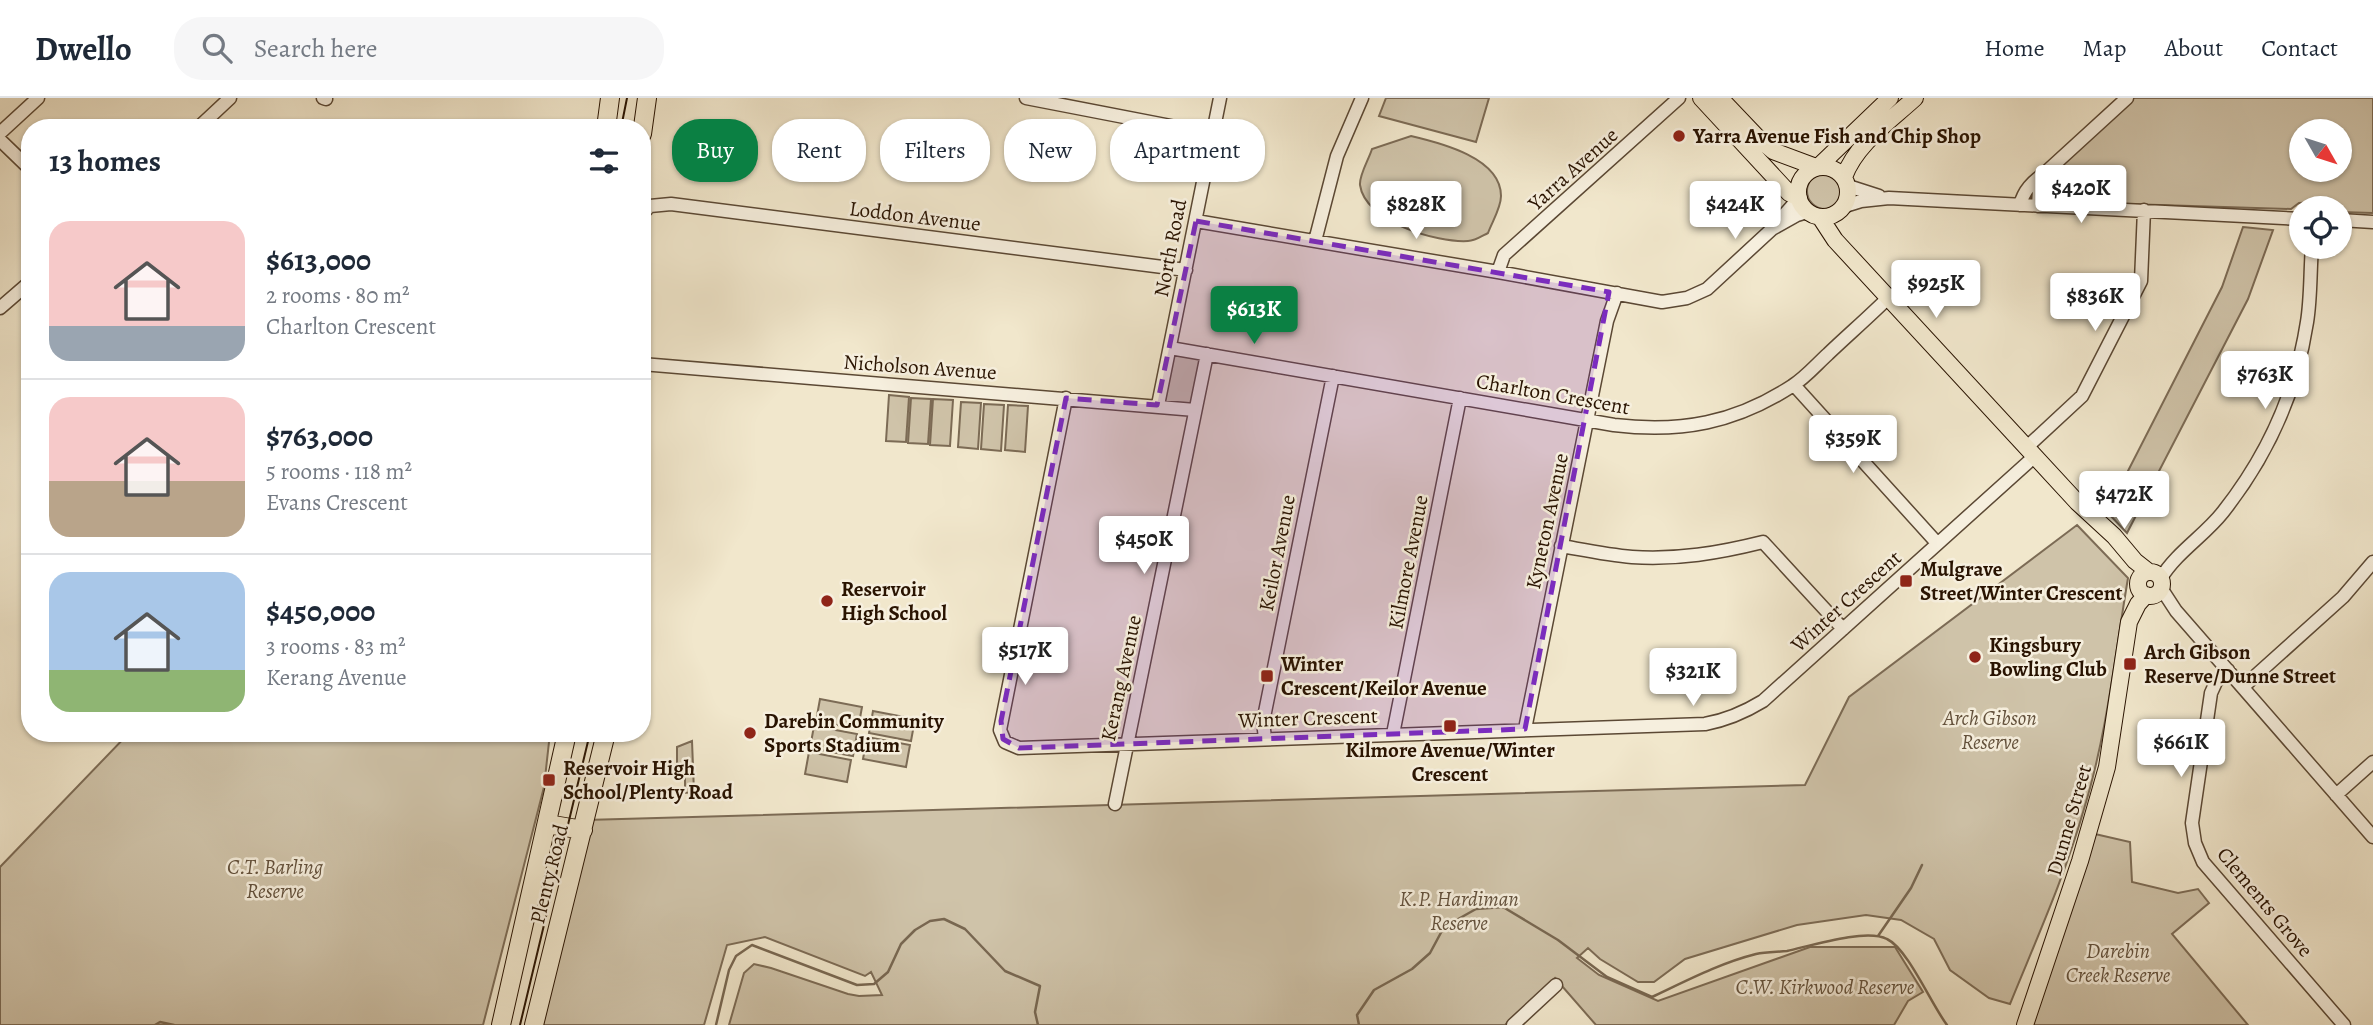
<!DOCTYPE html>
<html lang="en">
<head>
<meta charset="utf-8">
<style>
	body { margin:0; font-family:Alegreya,serif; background:#f6f6f7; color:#1f2937; height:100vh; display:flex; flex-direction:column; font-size:26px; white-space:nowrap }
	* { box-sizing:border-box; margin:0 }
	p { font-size:23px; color:#747a83 }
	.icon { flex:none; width:38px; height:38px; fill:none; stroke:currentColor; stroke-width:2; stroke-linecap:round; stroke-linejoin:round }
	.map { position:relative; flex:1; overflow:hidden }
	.sheet { position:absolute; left:21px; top:21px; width:630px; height:623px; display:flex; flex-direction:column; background:#fff; border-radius:28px; box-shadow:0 2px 5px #0004 }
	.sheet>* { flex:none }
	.guide { position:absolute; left:672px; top:21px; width:665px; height:63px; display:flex; gap:14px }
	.needle { width:46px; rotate:129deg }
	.tools { position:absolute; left:2289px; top:21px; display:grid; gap:14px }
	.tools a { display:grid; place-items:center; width:63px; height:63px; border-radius:50%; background:#fff; box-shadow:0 2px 5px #0004; font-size:35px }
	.price { position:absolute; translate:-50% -60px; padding:0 16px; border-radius:7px; background:#fff; color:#222; font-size:23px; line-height:46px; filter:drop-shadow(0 2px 4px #0008) }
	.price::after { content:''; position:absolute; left:50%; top:42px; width:21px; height:16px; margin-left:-10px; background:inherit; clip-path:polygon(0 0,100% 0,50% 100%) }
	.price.on { background:#0b8043; color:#fff }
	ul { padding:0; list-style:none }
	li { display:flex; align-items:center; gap:21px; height:175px; padding:0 28px }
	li+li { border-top:2px solid #e0e1e3 }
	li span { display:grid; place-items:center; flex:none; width:196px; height:140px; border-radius:21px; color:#555 }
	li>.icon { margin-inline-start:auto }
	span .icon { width:84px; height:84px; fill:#fffc; stroke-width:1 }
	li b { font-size:30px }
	h2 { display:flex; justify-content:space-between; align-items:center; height:84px; padding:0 28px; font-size:30px }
	.tag { padding:0 24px; border-radius:28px; background:#fff; box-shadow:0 2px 5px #0004; font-size:24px; line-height:63px }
	.tag.on { background:#0b8043; color:#fff }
	header { display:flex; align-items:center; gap:42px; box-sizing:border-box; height:98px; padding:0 35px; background:#fff; border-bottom:2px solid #e0e1e3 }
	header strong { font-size:33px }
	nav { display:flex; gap:38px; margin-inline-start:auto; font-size:24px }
	.search { width:490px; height:63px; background:#f6f6f7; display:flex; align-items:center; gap:18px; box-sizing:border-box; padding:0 24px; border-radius:28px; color:#747a83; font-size:26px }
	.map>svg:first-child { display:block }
</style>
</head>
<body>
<header>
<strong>Dwello</strong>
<div class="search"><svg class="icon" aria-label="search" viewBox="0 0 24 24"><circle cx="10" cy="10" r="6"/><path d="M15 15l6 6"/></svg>Search here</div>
<nav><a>Home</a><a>Map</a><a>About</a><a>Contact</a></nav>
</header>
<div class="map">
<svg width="2373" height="927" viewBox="0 0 2373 927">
	<rect width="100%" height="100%" fill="#f1e7cc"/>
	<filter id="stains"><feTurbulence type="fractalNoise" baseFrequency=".00286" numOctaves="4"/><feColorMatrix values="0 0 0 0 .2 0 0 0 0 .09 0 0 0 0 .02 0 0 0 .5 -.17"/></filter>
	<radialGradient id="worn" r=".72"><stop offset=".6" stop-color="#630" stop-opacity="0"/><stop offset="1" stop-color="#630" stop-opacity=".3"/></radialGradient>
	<path fill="#cfc3a9" stroke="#7c6b55" stroke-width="2" fill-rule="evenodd" d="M1386,0h103l-13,44 -97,-26z
		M2132,0h241v115l-33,-1v-4h-19l-7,-6 -15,1 -8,6 -261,-8v-6zM2301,33h39v39h-39z
		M1411,38c30,7 90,22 90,60 0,12 -9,26 -13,37 -6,3 -13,8 -20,8 -31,2 -103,-19 -108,-56 -1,-10 9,-26 12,-36z
		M1807 93a18 18 0 1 1 36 0a18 18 0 1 1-36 0Z
		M2243,129l30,3 -25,69 -121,234 -20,-21 115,-225z
		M1170,250l37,6 -12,56 -37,-5z
		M889,297l20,2 -3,45 -20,-1z
		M911,300l20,1 -3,45 -20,-1z
		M933,301l20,1 -3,46 -20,-1z
		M961,304l20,1 -3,46 -20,-2z
		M984,306l20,1 -3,46 -20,-2z
		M1008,307l20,1 -3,46 -20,-2z
		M2077,427l51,53c-13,77 -21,156 -44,231 -19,67 -48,131 -74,195l-21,-6 -39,-28 -16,-31 -33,-19 -35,-5 -69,10 -112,34 -31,23h-16l-38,-23 -12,-11 -11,10 22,17 59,26 152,-54h85l28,45 -15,9 -14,24h-298l-41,-47 -50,47h-776l15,-52 10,-9 17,4 77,26 11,2 23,-1 -11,-23 -6,4 -100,-39 -38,8 -23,80h-169l51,-205 1219,-35 44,-88z
		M820,601l42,8 -4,22 -42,-8z
		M873,613l42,8 -4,22 -42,-8z
		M814,628l43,8 -4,22 -43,-8z
		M129,635h421l-6,54 -61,238h-483v-158z
		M867,639l43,8 -4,22 -43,-8z
		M692,643l2,51 -9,1v-26l-8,-4v-16z
		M809,654l42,8 -4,22 -42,-8z
		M2095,736l35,8 2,40 46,11 20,-4 11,14 -37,31 76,91h-216z"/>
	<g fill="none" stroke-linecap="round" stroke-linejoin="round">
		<path stroke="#786751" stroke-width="2.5" d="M1878,838l33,-48 11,-23
			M155,927l5,-3 14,3
			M716,927l13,-55 7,-14 16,-11 105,40 17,-1 14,-12 13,-28 14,-14 15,-9 14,-2 21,10 40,42 35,15 -5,26 3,13
			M1359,927l-2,-10 17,-25 38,-21 18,-16 14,-26 32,-18 27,-2 55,33 49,37 45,20c34,-16 68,-34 104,-43 10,-2 21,-2 31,-3 23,-5 79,-23 100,-12 21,10 44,65 60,86"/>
		<defs>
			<path id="minor" d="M323,0l3,1
				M1026,0l186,36
				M198,30l32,-30
				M0,35l38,-35
				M0,42l30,29
				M1848,88l31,10
				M2020,107c4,-15 12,-23 25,-32l82,-75
				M1845,108l16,-5 28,-3 412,21
				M2038,108l1,-16 6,-16
				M642,116l8,-8 21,-2 515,66
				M2340,122l33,2
				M1196,123l302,51 164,30 25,-4 20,-9 65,-60 25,-14 10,-3
				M1777,125l22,-25
				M1315,143l22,-85 25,-58
				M1498,174l6,-17 175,-157
				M0,210l30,-26
				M1170,250l444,77c67,8 121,-2 178,-39 13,-8 25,-22 36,-32 21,-20 42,-38 63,-59
				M642,266l553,46
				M1794,287l143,158
				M1066,300l-66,332 5,12 14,6 686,-24c22,-4 40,-12 58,-23l272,-245
				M1158,307l62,-307
				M2027,349l55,-51 59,-115 3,-71
				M1561,448c23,4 47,9 71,11 45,3 87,-4 131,-15l80,87
				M2161,480c16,-26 43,-42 62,-66 45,-57 73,-118 84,-190 4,-24 3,-50 5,-75
				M2161,490l15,23 197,226
				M2228,572l-12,12 -5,11 -19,130 3,20 8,19 141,163
				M2243,589l100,-90 30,-35
				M1525,631l82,-408 10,-28
				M1393,636l67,-336
				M1265,640l-2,-16 70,-346
				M2336,697l37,-33
				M1115,706l92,-450
				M1513,927l43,-40"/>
			<path id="major" d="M1701,0l88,95 10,5
				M1720,0l39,41 14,12 43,16
				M1798 94a25 25 0 1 1 50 0a25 25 0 1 1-50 0Z
				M1818,69l72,-69
				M1844,79c12,-33 46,-56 71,-79
				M1820,119l15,23 242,262 37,34 21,25 14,11
				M2138 486a12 12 0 1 1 24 0a12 12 0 1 1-24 0Z
				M2025,927l55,-164 27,-94 22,-145 9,-18 8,-9"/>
			<path id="highway" d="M606,30l4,-30
				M642,36l5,-36
				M547,726l36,6
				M501,927l66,-292
				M534,927l72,-292"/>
		</defs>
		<use href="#minor" stroke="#5b4834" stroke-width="15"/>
		<use href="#major" stroke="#291301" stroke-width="18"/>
		<use href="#highway" stroke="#291301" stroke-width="20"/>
		<use href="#minor" stroke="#f6efde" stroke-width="12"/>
		<use href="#major" stroke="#f1e7cc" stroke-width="16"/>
		<use href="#highway" stroke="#f1e7cc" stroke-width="18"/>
		<path stroke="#291301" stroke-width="2" d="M621,30l6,-30
			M520,927l70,-292"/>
	</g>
	<path fill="#7b2cbf" fill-opacity="0.2" stroke="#7b2cbf" stroke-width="5" stroke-dasharray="14 9" stroke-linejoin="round" d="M1196,123l413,71 -84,437 -506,19 -16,-9 -2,-18 65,-323 91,7z"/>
	<g fill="#8f2418" stroke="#f6efde" stroke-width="2.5">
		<circle cx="1679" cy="38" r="7"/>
		<rect x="1899" y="476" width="14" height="14" rx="3.5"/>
		<circle cx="827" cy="503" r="7"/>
		<circle cx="1975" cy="559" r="7"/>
		<rect x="2123" y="559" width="14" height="14" rx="3.5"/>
		<rect x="1260" y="571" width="14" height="14" rx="3.5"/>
		<rect x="1443" y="621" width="14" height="14" rx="3.5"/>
		<circle cx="750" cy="635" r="7"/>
		<rect x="542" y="675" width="14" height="14" rx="3.5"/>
	</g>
	<g text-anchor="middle" stroke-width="5" stroke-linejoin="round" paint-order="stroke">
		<g font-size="21" font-weight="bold" fill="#291301" stroke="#f6efde" text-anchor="start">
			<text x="1693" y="45">Yarra Avenue Fish and Chip Shop</text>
			<text x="1920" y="478">Mulgrave<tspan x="1920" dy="24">Street/Winter Crescent</tspan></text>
			<text x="841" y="498">Reservoir<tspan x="841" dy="24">High School</tspan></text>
			<text x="1989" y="554">Kingsbury<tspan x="1989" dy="24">Bowling Club</tspan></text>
			<text x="2144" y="561">Arch Gibson<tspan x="2144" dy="24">Reserve/Dunne Street</tspan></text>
			<text x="1281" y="573">Winter<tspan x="1281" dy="24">Crescent/Keilor Avenue</tspan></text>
			<text x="764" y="630">Darebin Community<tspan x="764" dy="24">Sports Stadium</tspan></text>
			<text x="1450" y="659" text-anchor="middle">Kilmore Avenue/Winter<tspan x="1450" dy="24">Crescent</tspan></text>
			<text x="563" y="677">Reservoir High<tspan x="563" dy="24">School/Plenty Road</tspan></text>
		</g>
		<g font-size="21" fill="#291301" stroke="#f6efde">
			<text transform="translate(1573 71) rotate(-42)" y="7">Yarra Avenue</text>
			<text transform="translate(915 118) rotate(7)" y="7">Loddon Avenue</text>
			<text transform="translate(1170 150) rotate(-79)" y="7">North Road</text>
			<text transform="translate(920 269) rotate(4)" y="7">Nicholson Avenue</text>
			<text transform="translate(1553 296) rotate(10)" y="7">Charlton Crescent</text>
			<text transform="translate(1547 423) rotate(-78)" y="7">Kyneton Avenue</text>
			<text transform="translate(1277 455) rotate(-79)" y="7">Keilor Avenue</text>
			<text transform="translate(1408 464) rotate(-79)" y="7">Kilmore Avenue</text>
			<text transform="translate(1846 503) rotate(-42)" y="7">Winter Crescent</text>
			<text transform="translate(1121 580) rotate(-78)" y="7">Kerang Avenue</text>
			<text transform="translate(1308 620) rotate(-2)" y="7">Winter Crescent</text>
			<text transform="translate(2069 722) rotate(-74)" y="7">Dunne Street</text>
			<text transform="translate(549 776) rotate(-76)" y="7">Plenty Road</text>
			<text transform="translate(2265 804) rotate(50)" y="7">Clements Grove</text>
		</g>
		<g font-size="21" font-style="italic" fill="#63513c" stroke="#f6efde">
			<text x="1990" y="627">Arch Gibson<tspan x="1990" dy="24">Reserve</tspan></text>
			<text x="275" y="776">C.T. Barling<tspan x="275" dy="24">Reserve</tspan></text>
			<text x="1459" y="808">K.P. Hardiman<tspan x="1459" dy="24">Reserve</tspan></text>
			<text x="2118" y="860">Darebin<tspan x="2118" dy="24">Creek Reserve</tspan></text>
			<text x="1825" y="896">C.W. Kirkwood Reserve</text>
		</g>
	</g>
	<rect width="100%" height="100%" filter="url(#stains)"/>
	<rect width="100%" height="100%" fill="url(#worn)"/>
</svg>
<div class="tools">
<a><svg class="needle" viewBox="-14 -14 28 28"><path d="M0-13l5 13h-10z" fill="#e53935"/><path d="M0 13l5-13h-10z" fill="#747a83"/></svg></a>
<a><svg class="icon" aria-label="locate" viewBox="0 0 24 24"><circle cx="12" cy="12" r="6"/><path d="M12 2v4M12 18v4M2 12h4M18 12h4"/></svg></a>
</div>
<b class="price" style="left:2081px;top:127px">$420K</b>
<b class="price" style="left:1416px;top:143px">$828K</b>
<b class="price" style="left:1735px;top:143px">$424K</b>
<b class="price" style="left:1936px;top:222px">$925K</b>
<b class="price" style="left:2095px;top:235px">$836K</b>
<b class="price on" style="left:1254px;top:248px">$613K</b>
<b class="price" style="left:2265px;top:313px">$763K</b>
<b class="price" style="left:1853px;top:377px">$359K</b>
<b class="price" style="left:2124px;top:433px">$472K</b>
<b class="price" style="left:1144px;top:478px">$450K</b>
<b class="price" style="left:1025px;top:589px">$517K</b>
<b class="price" style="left:1693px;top:610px">$321K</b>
<b class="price" style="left:2181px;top:681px">$661K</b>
<div class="guide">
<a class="tag on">Buy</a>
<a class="tag">Rent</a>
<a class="tag">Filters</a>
<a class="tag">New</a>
<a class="tag">Apartment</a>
</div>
<section class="sheet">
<h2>13 homes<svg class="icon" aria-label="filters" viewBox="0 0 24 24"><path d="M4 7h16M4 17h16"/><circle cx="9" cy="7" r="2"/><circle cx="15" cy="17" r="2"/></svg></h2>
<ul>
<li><span style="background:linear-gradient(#f6c9c9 75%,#9aa5b1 0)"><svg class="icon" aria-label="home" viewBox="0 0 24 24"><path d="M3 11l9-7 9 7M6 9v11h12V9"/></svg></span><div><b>$613,000</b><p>2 rooms · 80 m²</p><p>Charlton Crescent</p></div></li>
<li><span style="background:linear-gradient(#f6c9c9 60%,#b9a48a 0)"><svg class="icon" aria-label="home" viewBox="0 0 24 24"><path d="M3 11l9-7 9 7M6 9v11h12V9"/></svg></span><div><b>$763,000</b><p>5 rooms · 118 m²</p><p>Evans Crescent</p></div></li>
<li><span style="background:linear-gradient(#a9c7e8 70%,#8fb573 0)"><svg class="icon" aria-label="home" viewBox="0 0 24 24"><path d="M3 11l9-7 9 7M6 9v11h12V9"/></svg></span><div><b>$450,000</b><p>3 rooms · 83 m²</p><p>Kerang Avenue</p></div></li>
</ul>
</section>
</div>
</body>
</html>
